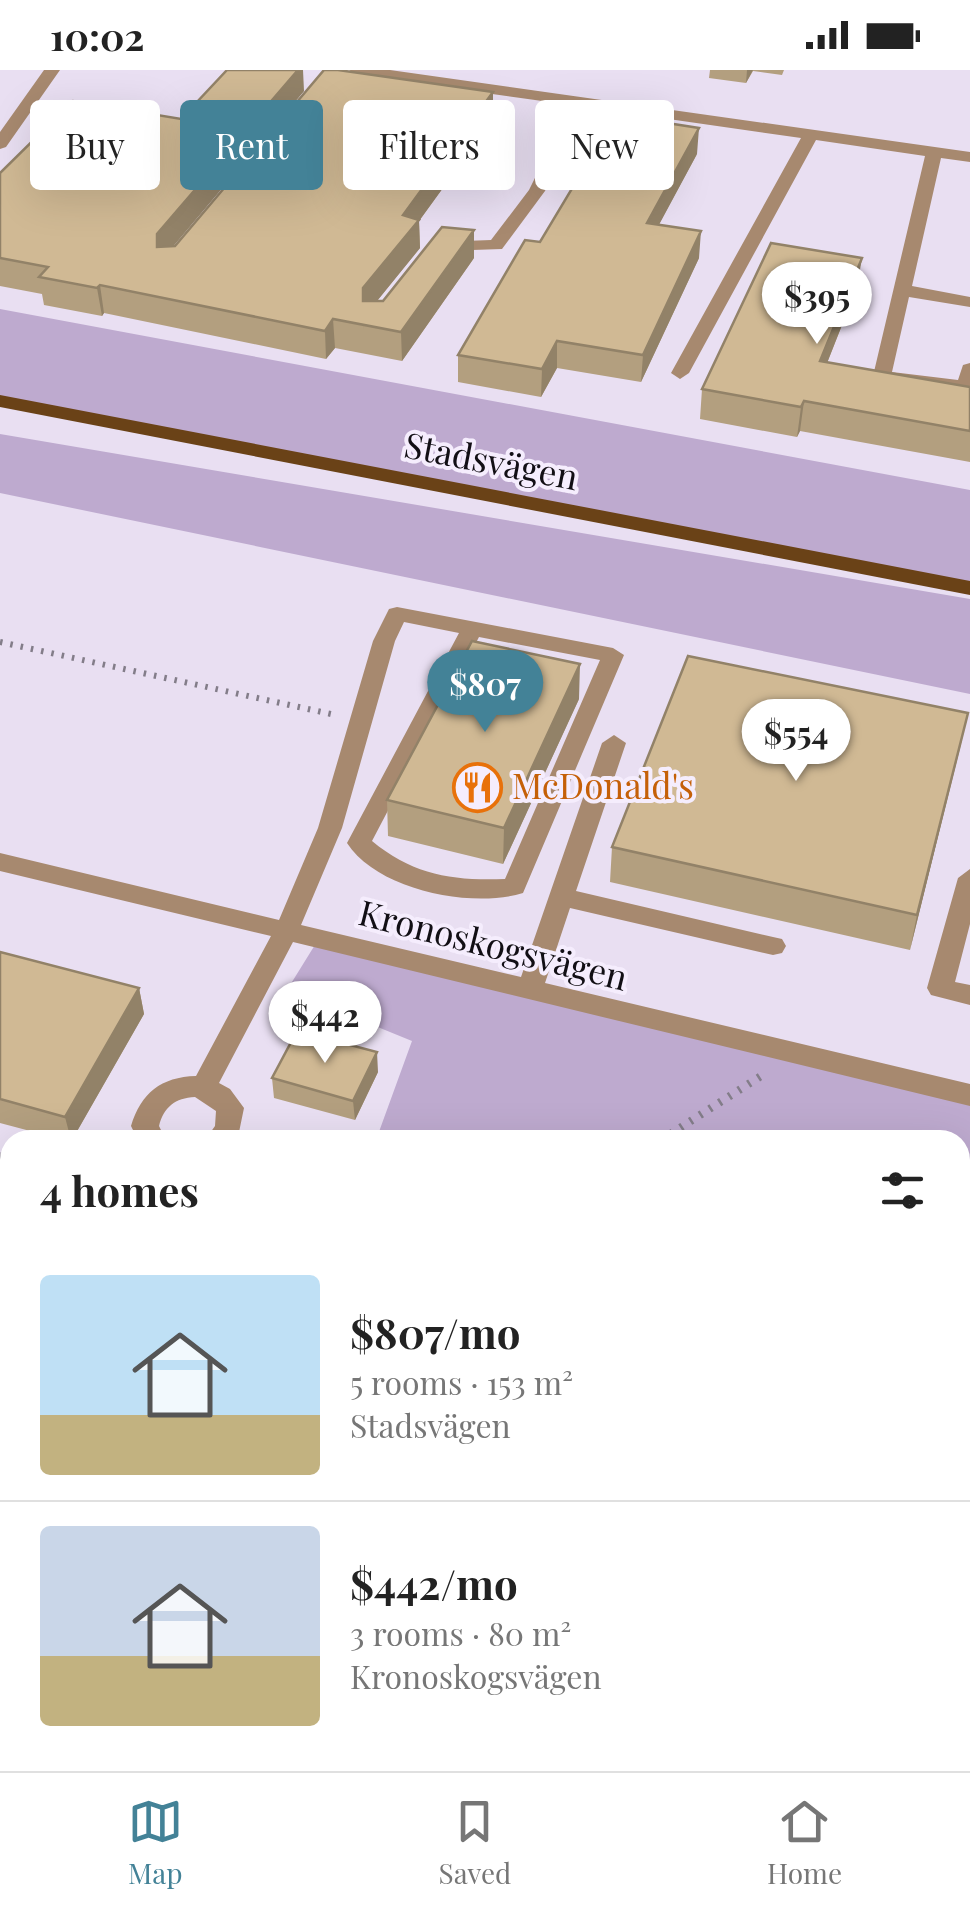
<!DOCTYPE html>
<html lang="en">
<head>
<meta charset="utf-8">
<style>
	body { margin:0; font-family:"Playfair Display",serif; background:#f2f2f2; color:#222; height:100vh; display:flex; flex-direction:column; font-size:38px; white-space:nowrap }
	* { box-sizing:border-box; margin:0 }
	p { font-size:32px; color:#767676 }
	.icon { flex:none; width:55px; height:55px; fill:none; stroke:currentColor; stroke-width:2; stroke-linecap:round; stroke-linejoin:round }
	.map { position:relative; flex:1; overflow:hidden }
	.side { position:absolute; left:0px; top:1060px; width:970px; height:642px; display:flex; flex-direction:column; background:#fff; border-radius:30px 30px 0 0; box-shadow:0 10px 40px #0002 }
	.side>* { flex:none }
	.guide { position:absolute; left:30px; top:30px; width:910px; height:90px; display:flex; gap:20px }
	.price { position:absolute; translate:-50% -85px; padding:0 22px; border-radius:35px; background:#fff; color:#222; font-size:32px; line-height:65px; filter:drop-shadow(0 2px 5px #0008) }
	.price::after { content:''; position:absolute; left:50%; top:60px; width:30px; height:22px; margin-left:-15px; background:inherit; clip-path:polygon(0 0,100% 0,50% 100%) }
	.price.selected { background:#438297; color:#fff }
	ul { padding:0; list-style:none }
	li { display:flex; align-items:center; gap:30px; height:250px; padding:0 40px }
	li+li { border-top:2px solid #e0e0e0 }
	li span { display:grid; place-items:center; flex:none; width:280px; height:200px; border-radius:10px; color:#555 }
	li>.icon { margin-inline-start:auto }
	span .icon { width:120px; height:120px; fill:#fffc; stroke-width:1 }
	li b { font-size:42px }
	h2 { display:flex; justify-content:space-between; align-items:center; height:120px; padding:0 40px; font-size:42px }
	.pill { padding:0 35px; border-radius:10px; background:#fff; box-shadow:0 10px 40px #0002; font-size:35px; line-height:90px }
	.pill.selected { background:#438297; color:#fff }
	.status { display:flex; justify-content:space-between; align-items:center; height:70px; padding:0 50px; background:#fff; direction:ltr }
	.status svg { height:28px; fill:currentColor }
	.tab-bar { display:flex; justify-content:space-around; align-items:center; height:140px; border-top:2px solid #e0e0e0; background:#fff; font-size:28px; color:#767676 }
	.tab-bar a { display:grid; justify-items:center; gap:5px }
	.tab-bar .selected { color:#438297 }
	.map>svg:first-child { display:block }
</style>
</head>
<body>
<div class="status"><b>10:02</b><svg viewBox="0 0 49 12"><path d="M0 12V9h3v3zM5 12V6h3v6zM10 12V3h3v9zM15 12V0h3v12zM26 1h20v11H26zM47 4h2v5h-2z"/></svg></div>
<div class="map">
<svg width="970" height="1701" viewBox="0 0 970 1701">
	<rect width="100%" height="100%" fill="#e9dff2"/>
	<path fill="#beaacf" d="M0,239l970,181v98l-970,-187z
		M0,364l970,165v95l-970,-201z
		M318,870l652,155v499l-10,2v-456h-584l36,-99 -125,-51z
		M10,1322v370l217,1 -37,8h-190v-361z"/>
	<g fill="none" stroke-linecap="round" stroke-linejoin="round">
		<path stroke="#837d89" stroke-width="6" stroke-dasharray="2.5 8" stroke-linecap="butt" d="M0,572l331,72"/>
		<path stroke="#837d89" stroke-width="8" stroke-dasharray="2.5 9" stroke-linecap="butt" d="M661,1070l100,-64
			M0,1086l10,2
			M0,1114l10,-18
			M960,1393l10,6
			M0,1491l10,-7"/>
		<path fill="#a7896f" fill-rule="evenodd" d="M44,0h16l-54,77 -6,2v-17z
			M349,0h41l580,82v10l-29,-4 -29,128 58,11v10l-61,-10 -17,75 66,8 5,-15 7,-2v29l-88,-10 -9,-6 52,-220 -109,-16 -127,233 -9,6 -9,-6 130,-235 -216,-31 -40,84 -43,58 -59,2 -9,-5 3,-4 54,-2 38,-50 42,-85 -214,-30z
			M397,537l216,41 11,7 -101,238c-51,16 -146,-3 -176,-50l112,-210 -55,-11 -9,19 -53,187 -41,97 220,52 81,-234 12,-8 12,8 -50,148 197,46 9,2 4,7 -4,7 -9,2 -203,-47 -25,75 425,101v22l-677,-164 -74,141 11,6 14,19 -6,29 -3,3h-30l10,-14 1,-15 -21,-14c-20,1 -31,10 -36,29l7,14h-28l-7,-14c10,-33 30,-49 65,-50l75,-140 -271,-65v-18l279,67 39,-92 55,-187 16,-32zM479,567l121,23 -95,219c-52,2 -92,-4 -133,-38z
			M970,799v55l-15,58 15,3v20l-39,-10 -4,-7 31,-110z
			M970,1518v30l-10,4v-32z
			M214,1692h69l-4,9h-68z"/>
		<path fill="#6a4217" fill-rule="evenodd" d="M0,325l970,186v14l-970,-188z"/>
	</g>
	<path fill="#b39f7f" d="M710,0h74l-2,5 -29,-4 -7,12 -37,-5z
		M304,21l-131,155 320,-127 -74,102 1,27 -43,53h6l91,-43 -72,103 -67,-13 -9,11 -222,-46 -2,3 -58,-11 -2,-11 -42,-8v-113l181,-54z
		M697,84l-38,70 40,34 -58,124 -84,-14 -16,29 -83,-15v-27z
		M857,217l-30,76 143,24v75l-170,-31 -3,6 -97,-18 2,-30z
		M579,629l-76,165 -115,-28 -1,-36z
		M968,643l-58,237 -300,-68 2,-35z
		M0,882l139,36 5,26 -72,126h-8l-64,-17z
		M378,1002l-23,48 -81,-22 -2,-20z
		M548,1692h66l3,9h-67z
		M806,1692h106l3,9h-106z"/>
	<path fill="#928268" d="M298,0h5l1,21 -144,171 -3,-15v-13z
		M747,0h6l-7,13z
		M493,22v27l-74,102 1,27 -56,69v13l-1,-42 40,-73z
		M699,58l-2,26 -51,95 1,-26z
		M474,160v28l-72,103 -1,-29z
		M701,161l-2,27 -58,124 2,-27z
		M862,188l-5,29 -41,104 4,-30z
		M100,215l4,28 -2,3 -5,-28z
		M333,249l2,29 -9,11 -1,-28z
		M557,271v27l-16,29 1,-28z
		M804,331l-4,30 -3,6 4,-30z
		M580,594l-1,35 -76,165 1,-36z
		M968,643l-8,35 -50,202 7,-35z
		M139,918l5,26 -72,126h-1l-6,-23z
		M377,982l1,20 -23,48 -2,-19z
		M10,1265v42l-10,18v-42z"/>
	<path fill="#d0b994" stroke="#928268" stroke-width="2.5" d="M227,0h71l-141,164v13l18,-1 149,-176h14l155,22 -90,123 16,5 -56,68v13h20l59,-74 32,3 -73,102 -68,-13 -8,12 -225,-46 -3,3 -58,-11 9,-10 -48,-9v-85l73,-72 108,18z
		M616,45l83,13 -52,95 54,8 -58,124 -86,-14 -15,28 -84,-14 67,-115 15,2z
		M771,173l91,15 -42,103 150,26v44l-166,-30 -3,6 -99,-18z
		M472,571l108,23 -76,164 -117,-28z
		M688,586l280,57 -51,202 -305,-68z
		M0,882l139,36 -74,129 -65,-18z
		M297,961l80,21 -24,49 -81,-23z
		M10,1108v157l-10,18v-158z
		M555,1692h59l3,9h-60z
		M663,1692h24l3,9h-63z
		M740,1692h3l3,9h-41z
		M816,1692h96l3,9h-96z"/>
	<defs>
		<symbol id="restaurant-ring" viewBox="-11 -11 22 22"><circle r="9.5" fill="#f5edfd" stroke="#e8710a" stroke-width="1.5"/><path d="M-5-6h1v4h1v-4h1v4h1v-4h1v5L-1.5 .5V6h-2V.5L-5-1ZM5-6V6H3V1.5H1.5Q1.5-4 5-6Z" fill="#e8710a"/></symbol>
	</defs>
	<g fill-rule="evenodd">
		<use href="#restaurant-ring" x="450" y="690" width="55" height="55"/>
	</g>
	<g text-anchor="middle" stroke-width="8" stroke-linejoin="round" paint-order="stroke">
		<g font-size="35" fill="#120f15" stroke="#f5edfd">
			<text transform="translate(491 392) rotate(11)" y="12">Stadsvägen</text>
			<text transform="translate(493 876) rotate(14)" y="12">Kronoskogsvägen</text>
		</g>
		<g font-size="35" fill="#c56008" stroke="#f5edfd" text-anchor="start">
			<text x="512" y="729">McDonald's</text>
		</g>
	</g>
</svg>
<b class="price" style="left:817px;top:277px">$395</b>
<b class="price selected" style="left:485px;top:665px">$807</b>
<b class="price" style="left:796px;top:714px">$554</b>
<b class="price" style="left:325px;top:996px">$442</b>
<div class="guide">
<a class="pill">Buy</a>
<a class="pill selected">Rent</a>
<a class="pill">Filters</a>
<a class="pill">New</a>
</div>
<section class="side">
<h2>4 homes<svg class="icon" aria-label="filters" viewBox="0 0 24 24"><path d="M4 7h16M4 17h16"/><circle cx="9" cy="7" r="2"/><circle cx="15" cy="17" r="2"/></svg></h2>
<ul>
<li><span style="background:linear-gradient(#bfe0f5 70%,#c2b280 0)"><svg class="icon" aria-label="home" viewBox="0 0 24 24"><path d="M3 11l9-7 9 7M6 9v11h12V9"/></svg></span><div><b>$807/mo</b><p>5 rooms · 153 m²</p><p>Stadsvägen</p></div></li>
<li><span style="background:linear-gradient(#c9d6e8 65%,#c2b280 0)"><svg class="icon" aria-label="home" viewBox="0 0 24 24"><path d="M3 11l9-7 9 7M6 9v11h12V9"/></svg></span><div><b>$442/mo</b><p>3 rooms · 80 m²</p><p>Kronoskogsvägen</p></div></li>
</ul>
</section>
</div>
<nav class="tab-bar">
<a class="selected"><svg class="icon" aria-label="map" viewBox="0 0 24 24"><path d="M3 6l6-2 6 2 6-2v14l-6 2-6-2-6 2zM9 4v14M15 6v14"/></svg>Map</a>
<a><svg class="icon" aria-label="saved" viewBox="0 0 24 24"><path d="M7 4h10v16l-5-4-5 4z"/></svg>Saved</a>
<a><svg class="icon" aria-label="home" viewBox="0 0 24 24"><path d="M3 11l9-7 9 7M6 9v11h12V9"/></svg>Home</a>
</nav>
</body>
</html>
